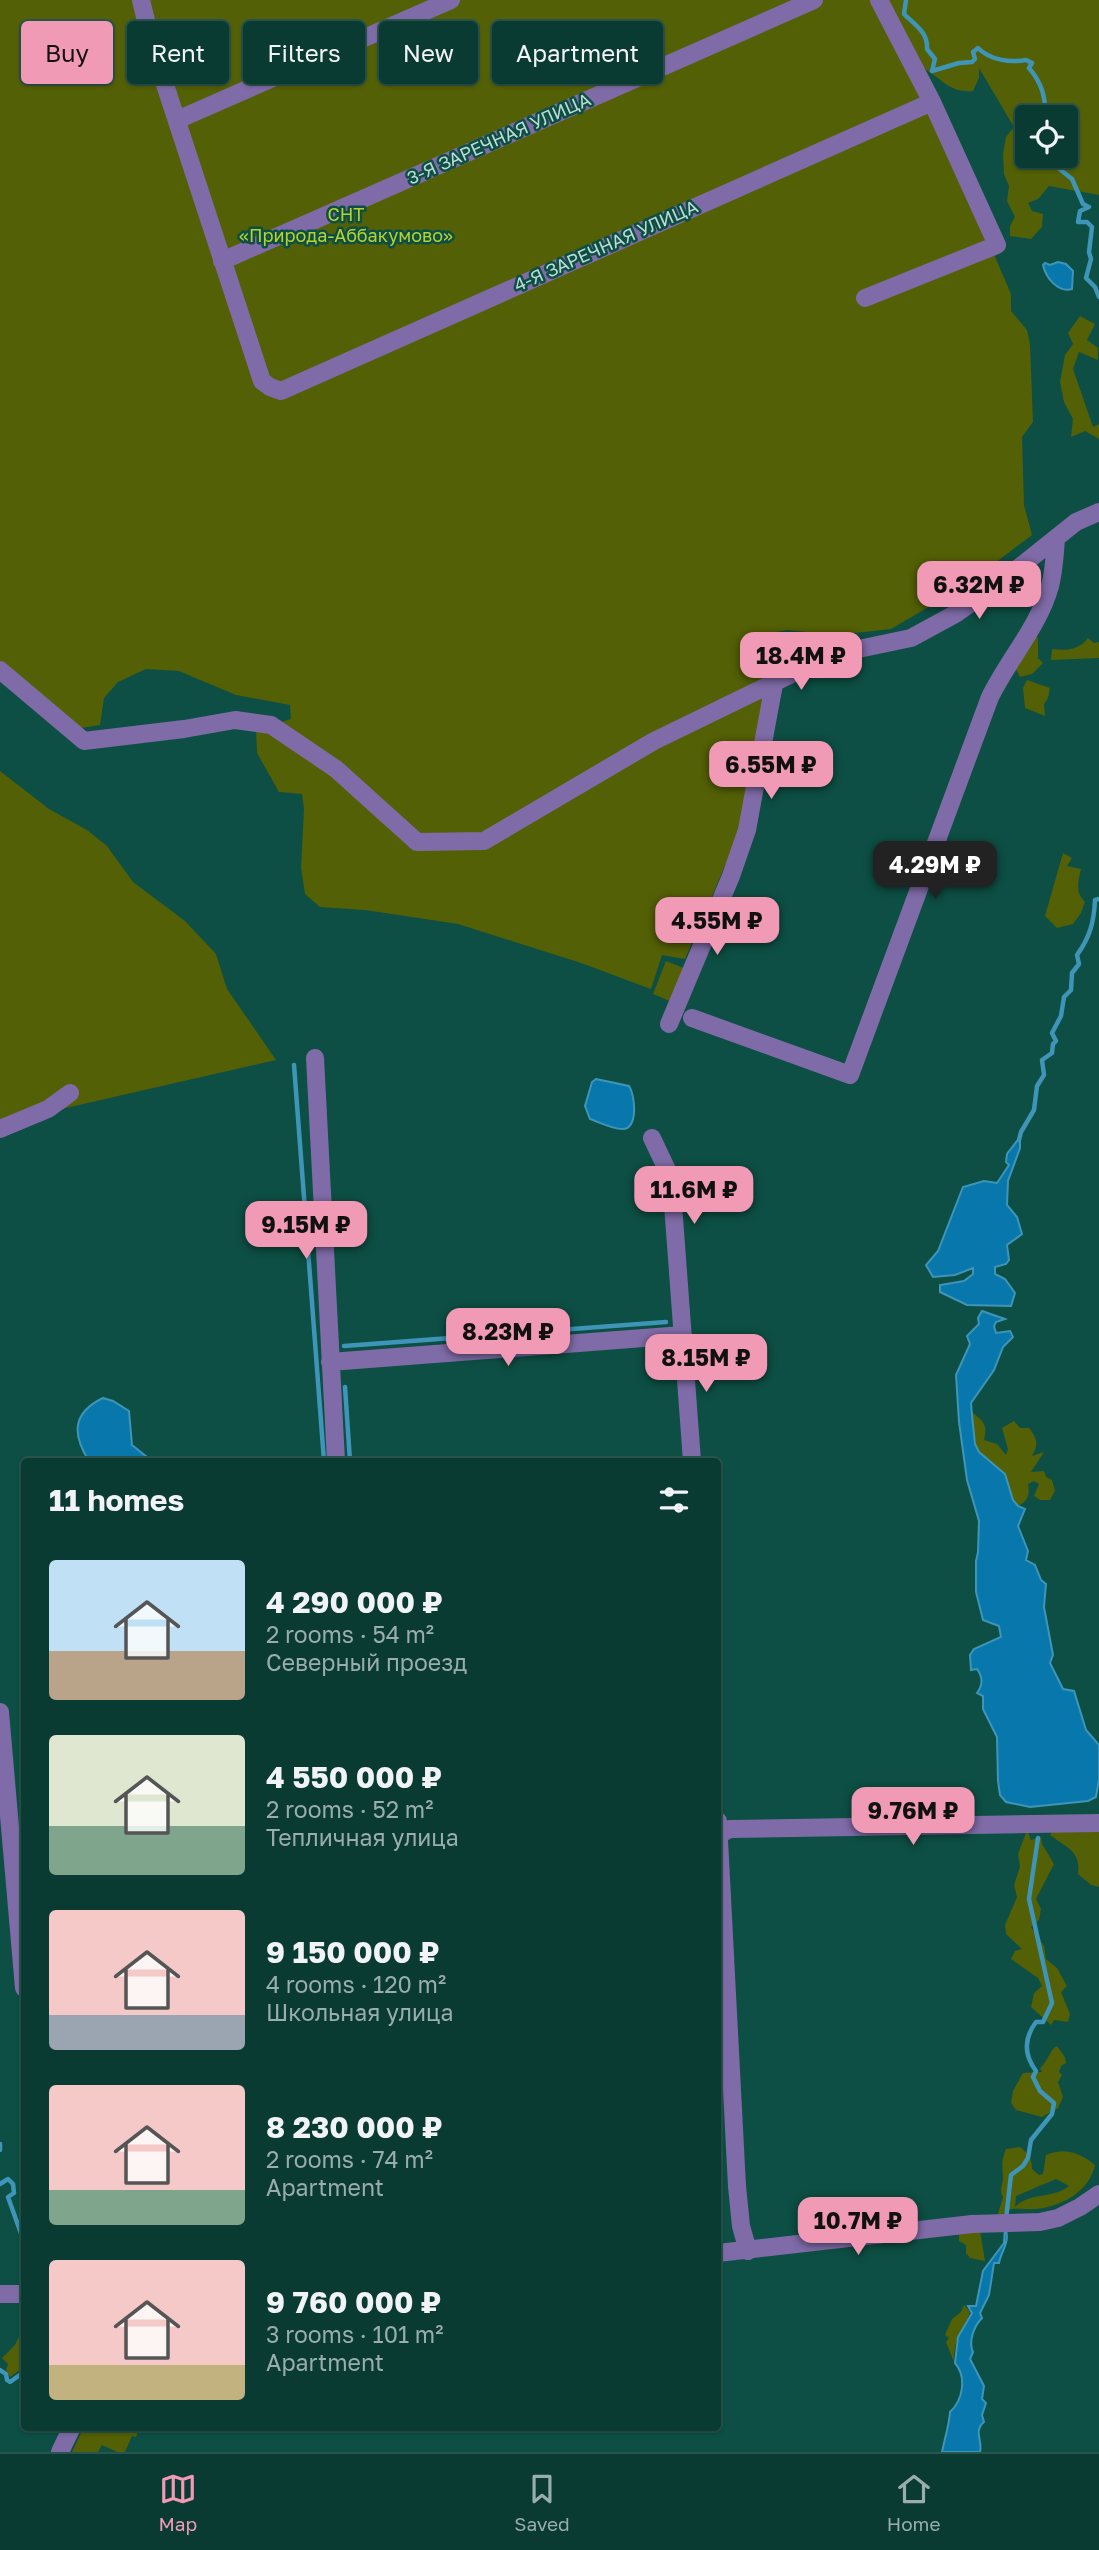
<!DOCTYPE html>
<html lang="en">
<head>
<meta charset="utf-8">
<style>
	body { margin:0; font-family:"Golos Text",sans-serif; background:#13423b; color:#f1f3f6; height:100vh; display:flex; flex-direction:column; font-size:26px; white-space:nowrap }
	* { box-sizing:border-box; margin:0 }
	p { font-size:23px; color:#99adac }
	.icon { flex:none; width:38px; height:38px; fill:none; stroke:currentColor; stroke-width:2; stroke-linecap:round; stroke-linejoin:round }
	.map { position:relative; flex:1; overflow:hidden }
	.details { position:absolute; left:21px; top:1458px; width:700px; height:973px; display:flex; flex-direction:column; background:#0a3b33; border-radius:7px; box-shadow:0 2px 5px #0004,0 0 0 2px #2a554e }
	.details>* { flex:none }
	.hud { position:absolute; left:21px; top:21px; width:700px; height:63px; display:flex; gap:14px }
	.fabs { position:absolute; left:1015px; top:105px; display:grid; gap:14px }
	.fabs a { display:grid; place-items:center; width:63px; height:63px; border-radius:7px; background:#0a3b33; box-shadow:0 2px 5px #0004,0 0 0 2px #2a554e; font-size:35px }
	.price { position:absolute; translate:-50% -60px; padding:0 16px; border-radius:14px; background:#f09ab6; color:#111; font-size:23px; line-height:46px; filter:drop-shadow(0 2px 4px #0008) }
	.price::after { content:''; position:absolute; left:50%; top:42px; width:21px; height:16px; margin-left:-10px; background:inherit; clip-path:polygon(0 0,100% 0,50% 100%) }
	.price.on { background:#222; color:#fff }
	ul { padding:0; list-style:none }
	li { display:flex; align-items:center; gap:21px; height:175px; padding:0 28px }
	li span { display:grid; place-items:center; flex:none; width:196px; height:140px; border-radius:7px; color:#555 }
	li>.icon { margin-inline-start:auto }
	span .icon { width:84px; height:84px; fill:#fffc; stroke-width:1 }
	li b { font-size:30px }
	h2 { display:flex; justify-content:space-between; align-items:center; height:84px; padding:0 28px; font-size:30px }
	.chip { padding:0 24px; border-radius:7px; background:#0a3b33; box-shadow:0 2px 5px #0004,0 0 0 2px #2a554e; font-size:24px; line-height:63px }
	.chip.on { background:#f09ab6; color:#111 }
	.tabs { display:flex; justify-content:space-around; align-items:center; height:98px; border-top:2px solid #2a554e; background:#0a3b33; font-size:19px; color:#99adac }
	.tabs a { display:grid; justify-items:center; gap:4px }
	.tabs .on { color:#f09ab6 }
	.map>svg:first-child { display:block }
</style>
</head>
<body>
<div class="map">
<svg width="1099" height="2452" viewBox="0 0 1099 2452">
	<rect width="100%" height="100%" fill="#0d4f44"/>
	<path fill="#536005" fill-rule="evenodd" d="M0,0h1099v195l-50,-9 -11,13 -10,4 4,8 11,3 -1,13 -11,12 -21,-3v-10l5,-9 -8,-16 2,-15 -5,-12 -1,-20 3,-17 8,-10 -35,-59v10l-6,13c-23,2 -30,-11 -48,-22l81,178 -13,5 18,42v17l16,19 3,14 3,78 -11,15 2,68 8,30 -37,28 -70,46 -34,20 -54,6 -50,-5 -27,5 8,39 -29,159 -54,126 -23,-4 -11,34 -70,-26 -123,-39 -93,-14 -45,-3 -15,-13 -4,-26 3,-59 -2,-15 -23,-2 -22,-39 -1,-23 35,-11 -1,-14 -54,-10 -57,-24 -33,-2 -28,13 -14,16 -4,27 -25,4 -75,-68zM1027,117h39v39h-39z
		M1080,316l15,8 -8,16 11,8v12l-19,-8 -6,17 20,58 6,-3v27v-12l-14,-8 -14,6 2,-18 -9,-17 -4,-20 5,-27 8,-11 -5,-11z
		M1032,632l6,6v20l5,5 -11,11 -12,3 -4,-8z
		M1088,638l6,5 5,-1v16l-48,2 1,-11c14,2 27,1 36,-11z
		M788,641l11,21 -23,12 -11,-21z
		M1027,680l23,8 -2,10 -4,6 1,12 -20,-8 -2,-20z
		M0,771l49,38 38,21 20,16 26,36 52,39 31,33 11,35 49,71 -276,63z
		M1063,853l9,5 -5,8 14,3c-3,13 -6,23 4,33l-4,11 -8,11 -16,4 -12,-12z
		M666,961l20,8 -14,33 -19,-8z
		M972,1412c11,9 16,12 12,28l13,4 9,11 2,-6 -6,-21 12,-7 6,7h9c8,10 10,16 3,28l12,-4 -13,20 13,-1 2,6 6,3 3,11 -5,9h-10l-6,-4 5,-12 -5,-3 -6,3c2,11 0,17 -10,22l-9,-15 -4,-17 -22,-17 -8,-13z
		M1055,1828h44v59l-8,-2 -13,-11c3,-24 -12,-26 -28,-39z
		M1027,1830l4,10 10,-3 1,7 12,20 -18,35 5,10 -2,11 -8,7 13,19 2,13 11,9 10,18 -6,6 9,22 -2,8 -14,-2 -3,5 -20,-18 3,-14 8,-7 -4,-8 -27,-19 4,-8 7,-2 -16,-15 -1,-9 12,-28 -3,-12 6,-18 -2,-13z
		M1057,2046l8,11 1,6 -5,3 -2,6 3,3 -4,7 5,15 -5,11 -16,9 -26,-7 -5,-7 2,-12 10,-18 19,-1 -2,-4c8,-6 9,-18 17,-22z
		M1020,2147c8,6 12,11 12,22l7,6 4,-1 3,-19c19,-8 34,-2 49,10 -6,27 -34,42 -60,44 -7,1 -16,-1 -23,0 -5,2 -10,6 -15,8l6,-20c-4,-8 -1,-9 0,-18 0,-14 -3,-14 3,-30zM1056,2179l13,7c-16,13 -40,6 -54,21l1,-11z
		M980,2231l5,30 -15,-3 -4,-5v-8l-7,-4v-6l-12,-1z
		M964,2305l6,7c-8,21 -16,25 -16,50l-8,-20 3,-4 -4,-3 7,-16 9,-7z
		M24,2325v42l-14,10 -4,-7 2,-6 -6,-6 13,-13z
		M84,2427h56l-4,10 -4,-1 -7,16h-8l-15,-7 -4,7h-26z"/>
	<path fill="#0877ac" stroke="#3e95b8" stroke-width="2" d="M1058,262l8,2 7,7 -1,18c-14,4 -26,-11 -29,-24l2,-2 5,2z
		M596,1079l33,7c6,9 10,44 -7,43 -10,0 -23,-7 -32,-10l-5,-13 7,-24z
		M1020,1137v11l-12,33 -1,24 10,12 5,17 -15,11 2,15 -3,4 -11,3v7l10,5 10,14 -4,13 -44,-1 -27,-13v-7l24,-4 9,-7v-6l-18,7 -22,2 -7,-12 12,-14 25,-64 21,-6 13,2 12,-18 -3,-3 1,-8z
		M982,1311l23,8 -9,3 -2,4 2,7 14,-2 3,6 -10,10 -9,23 -23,33 1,12 3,29 4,8 26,22 8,26 5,6 7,3 -7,17 10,25 -2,9 9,5 6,15 5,4 -2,23 9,48 -3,8 13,26 11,2 12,39 13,15v34l-3,18 -8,4 -58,6 -24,-5 -6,-7 -2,-14 -1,-44 -14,-28v-13l-6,-3c6,-8 6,-16 0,-24l-6,1 -1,-15 4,-6 27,-12 -2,-11 -16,-6 -7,-28v-31l2,-9 1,-31 -12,-41 -8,-58 -3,-47 14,-31 -3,-8 12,-12 -1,-6z
		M103,1398l10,3 16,10 3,34 20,16h-63c-17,-27 -17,-48 14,-63z
		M1005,2227c6,15 -4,24 -6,36h-5l-5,32 -9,18 2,5c-8,8 -14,24 -9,34l-3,7 14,27 -2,13 4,4 -4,12 2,7c-11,9 -1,19 -4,30h-38c3,-15 7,-26 8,-40 13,-12 17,-35 5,-49l3,-26 14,-24 -4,-7h8l7,-35 21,-28z"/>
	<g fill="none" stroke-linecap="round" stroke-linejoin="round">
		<path stroke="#3e95b8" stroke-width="4.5" d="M906,0l-2,14c11,11 24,18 23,35l8,10 -3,12 27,-8 13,-1 3,-3 -2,-7 5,-4c12,12 32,15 48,12l6,3 -3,5c13,15 17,30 16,49
			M1052,156l-1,6 21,17 11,25 6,3 -9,4 -2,11h9l5,5 -3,25 2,7 -5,19 9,9 4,10
			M294,1065l30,396
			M1019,1140l2,-8 13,-22 3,-24 7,-11 -2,-15 10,-7 1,-9 3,-3 -4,-8 9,-17 3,-19 7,-7 1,-17 7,-9 -2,-9c13,-18 17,-33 18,-55l4,-1
			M344,1346l322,-24
			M345,1387l5,74
			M0,2144v6
			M0,2184l8,-5 5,5 1,9 -6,4 16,45
			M1006,2219l5,-44 12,-9 5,-8 3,-18 21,-26 2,-11 -14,-12 -7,-14 3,-6c-12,-16 -12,-33 0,-49h7l9,-19 -23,-104 9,-61
			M0,2370l6,4 1,6 3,2 14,-10"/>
		<path stroke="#7f6ba7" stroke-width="18" d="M141,0l11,45 110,336 8,6 11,4 651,-289
			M177,120l274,-120
			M222,261l592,-261
			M865,298l132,-53 -65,-143 -53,-102
			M0,670l84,71 100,-12 51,-9 36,5 65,44 81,73 67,-1 170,-100 150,-73 45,-17 62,-13 46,-25 44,-31 75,-60 23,-10
			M692,1018l158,57 140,-378c18,-37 49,-71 60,-111 4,-15 5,-32 6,-48
			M669,1024l62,-148 16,-46 27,-146
			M315,1058l21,403
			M0,1129l48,-20 22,-16
			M652,1138l17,36 3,17 20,270
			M330,1362l353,-27
			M0,1712l24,276
			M718,1821l19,365 4,40 7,25
			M718,1835l12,-6 369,-6
			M718,2253l254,-29 68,-2 18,-4 22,-11 19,-13
			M0,2294h24
			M60,2452l12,-25"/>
	</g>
	<g text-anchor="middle" stroke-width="5" stroke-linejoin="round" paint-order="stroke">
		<g font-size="18" fill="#bddad3" stroke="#0d4f44">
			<text transform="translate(499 139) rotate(-24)" y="6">3-Я ЗАРЕЧНАЯ УЛИЦА</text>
			<text transform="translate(606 246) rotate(-24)" y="6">4-Я ЗАРЕЧНАЯ УЛИЦА</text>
		</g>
		<g font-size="18" fill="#b8d22d" stroke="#0d4f44">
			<text x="346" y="221">СНТ<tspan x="346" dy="21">«Природа-Аббакумово»</tspan></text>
		</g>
	</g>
</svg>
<div class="fabs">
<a><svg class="icon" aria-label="locate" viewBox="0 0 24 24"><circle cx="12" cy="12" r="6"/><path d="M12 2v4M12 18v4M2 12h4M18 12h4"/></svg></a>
</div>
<b class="price" style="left:979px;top:621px">6.32M ₽</b>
<b class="price" style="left:801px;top:692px">18.4M ₽</b>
<b class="price" style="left:771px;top:801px">6.55M ₽</b>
<b class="price on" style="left:935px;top:901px">4.29M ₽</b>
<b class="price" style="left:717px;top:957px">4.55M ₽</b>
<b class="price" style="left:694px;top:1226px">11.6M ₽</b>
<b class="price" style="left:306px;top:1261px">9.15M ₽</b>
<b class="price" style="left:508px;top:1368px">8.23M ₽</b>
<b class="price" style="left:706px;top:1394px">8.15M ₽</b>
<b class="price" style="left:913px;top:1847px">9.76M ₽</b>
<b class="price" style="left:858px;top:2257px">10.7M ₽</b>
<div class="hud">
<a class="chip on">Buy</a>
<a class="chip">Rent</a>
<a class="chip">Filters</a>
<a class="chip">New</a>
<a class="chip">Apartment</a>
</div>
<section class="details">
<h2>11 homes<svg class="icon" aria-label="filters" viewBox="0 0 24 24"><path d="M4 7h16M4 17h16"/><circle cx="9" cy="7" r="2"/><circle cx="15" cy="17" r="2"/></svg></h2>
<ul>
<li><span style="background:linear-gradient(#bfe0f5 65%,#b9a48a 0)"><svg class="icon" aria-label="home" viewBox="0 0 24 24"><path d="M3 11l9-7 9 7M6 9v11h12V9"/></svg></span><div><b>4 290 000 ₽</b><p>2 rooms · 54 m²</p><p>Северный проезд</p></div></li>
<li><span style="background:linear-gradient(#dfe7d0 65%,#7fa58c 0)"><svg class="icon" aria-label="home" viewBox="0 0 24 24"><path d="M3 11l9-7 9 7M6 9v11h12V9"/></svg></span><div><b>4 550 000 ₽</b><p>2 rooms · 52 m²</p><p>Тепличная улица</p></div></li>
<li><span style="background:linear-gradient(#f6c9c9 75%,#9aa5b1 0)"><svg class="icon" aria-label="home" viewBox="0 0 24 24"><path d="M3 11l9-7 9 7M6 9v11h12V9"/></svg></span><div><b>9 150 000 ₽</b><p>4 rooms · 120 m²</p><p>Школьная улица</p></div></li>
<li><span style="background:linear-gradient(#f6c9c9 75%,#7fa58c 0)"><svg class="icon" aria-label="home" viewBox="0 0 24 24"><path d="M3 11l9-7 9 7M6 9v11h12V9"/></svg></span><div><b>8 230 000 ₽</b><p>2 rooms · 74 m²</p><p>Apartment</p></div></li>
<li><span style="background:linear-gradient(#f6c9c9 75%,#c2b280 0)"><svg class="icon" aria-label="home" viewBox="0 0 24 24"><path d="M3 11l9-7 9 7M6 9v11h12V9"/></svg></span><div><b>9 760 000 ₽</b><p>3 rooms · 101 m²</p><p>Apartment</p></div></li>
</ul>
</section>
</div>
<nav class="tabs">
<a class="on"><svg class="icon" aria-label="map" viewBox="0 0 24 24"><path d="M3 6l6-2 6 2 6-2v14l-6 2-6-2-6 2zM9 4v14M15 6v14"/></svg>Map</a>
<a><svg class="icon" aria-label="saved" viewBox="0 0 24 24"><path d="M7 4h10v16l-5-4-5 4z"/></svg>Saved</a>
<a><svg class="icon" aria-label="home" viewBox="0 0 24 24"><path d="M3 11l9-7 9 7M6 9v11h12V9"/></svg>Home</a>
</nav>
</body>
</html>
